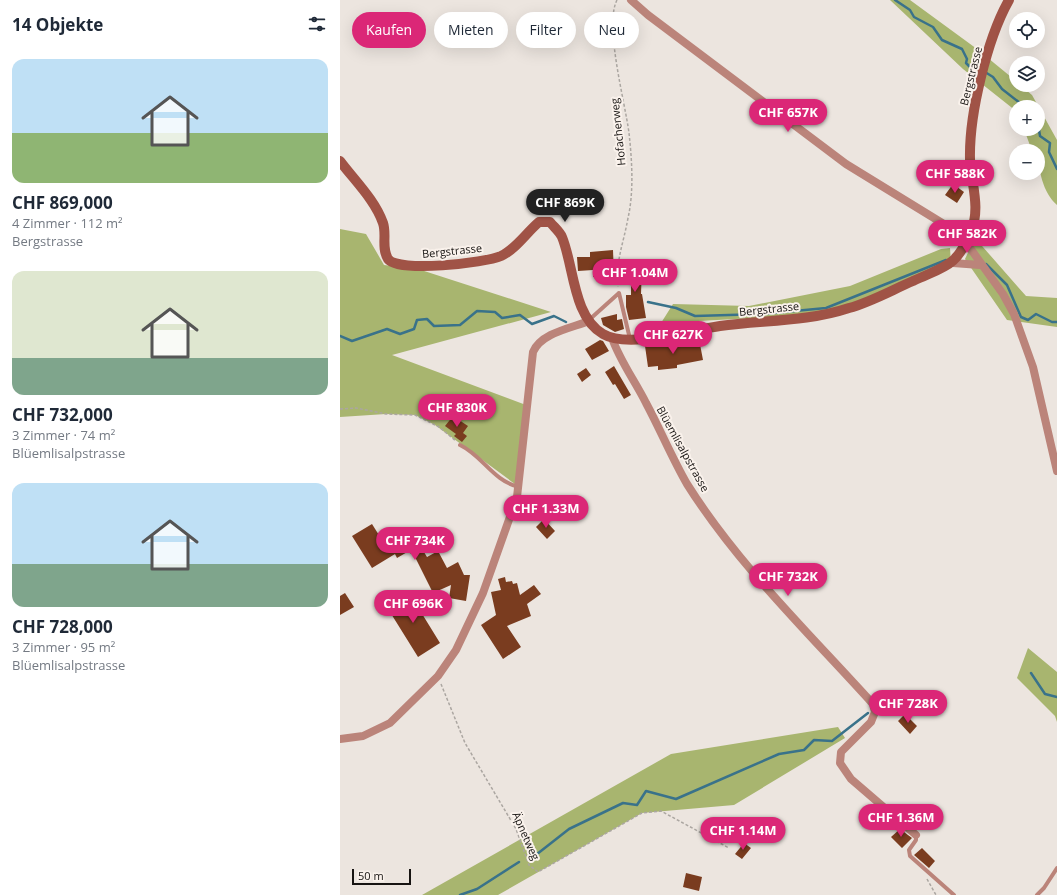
<!DOCTYPE html>
<html lang="de">
<head>
<meta charset="utf-8">
<style>
	body { margin:0; font-family:"Open Sans",sans-serif; background:#f2f2f3; color:#1f2937; height:100vh; display:flex; flex-direction:column; font-size:15px; white-space:nowrap }
	* { box-sizing:border-box; margin:0 }
	p { font-size:13px; color:#747a83 }
	.icon { flex:none; width:22px; height:22px; fill:none; stroke:currentColor; stroke-width:2; stroke-linecap:round; stroke-linejoin:round }
	.map { position:relative; flex:1; overflow:hidden }
	.details { display:flex; flex-direction:column; background:#fff; width:340px }
	.details>* { flex:none }
	.top-card { position:absolute; left:12px; top:12px; width:380px; height:36px; display:flex; gap:8px }
	.controls { position:absolute; left:669px; top:12px; display:grid; gap:8px }
	.controls a { display:grid; place-items:center; width:36px; height:36px; border-radius:50%; background:#fff; box-shadow:0 4px 16px #0002; font-size:20px }
	.scale { position:absolute; left:12px; bottom:10px; width:59px; box-sizing:border-box; padding-left:4px; border:2px solid #171412; border-top:0; font-size:11px; line-height:14px; white-space:nowrap; color:#171412; -webkit-text-stroke:3px #faf2ec; paint-order:stroke }
	.price { position:absolute; translate:-50% -34px; padding:0 9px; border-radius:14px; background:#db2777; color:#fff; font-size:13px; line-height:26px; filter:drop-shadow(0 1px 2px #0008) }
	.price::after { content:''; position:absolute; left:50%; top:24px; width:12px; height:9px; margin-left:-6px; background:inherit; clip-path:polygon(0 0,100% 0,50% 100%) }
	.price.current { background:#222; color:#fff }
	ul { padding:0; list-style:none }
	li { display:grid; align-content:center; gap:8px; height:212px; padding:0 12px }
	li span { display:grid; place-items:center; height:124px; border-radius:12px; color:#555 }
	li>.icon { margin-inline-start:auto }
	span .icon { width:72px; height:72px; fill:#fffc; stroke-width:1 }
	li b { font-size:17px }
	h2 { display:flex; justify-content:space-between; align-items:center; height:48px; padding:0 12px; font-size:17px }
	.tag { padding:0 14px; border-radius:18px; background:#fff; box-shadow:0 4px 16px #0002; font-size:14px; line-height:36px }
	.tag.current { background:#db2777; color:#fff }
	main { display:flex; flex:1; min-height:0 }
	.map>svg:first-child { display:block }
</style>
</head>
<body>
<main>
<section class="details">
<h2>14 Objekte<svg class="icon" aria-label="filters" viewBox="0 0 24 24"><path d="M4 7h16M4 17h16"/><circle cx="9" cy="7" r="2"/><circle cx="15" cy="17" r="2"/></svg></h2>
<ul>
<li><span style="background:linear-gradient(#bfe0f5 60%,#8fb573 0)"><svg class="icon" aria-label="home" viewBox="0 0 24 24"><path d="M3 11l9-7 9 7M6 9v11h12V9"/></svg></span><div><b>CHF 869,000</b><p>4 Zimmer · 112 m²</p><p>Bergstrasse</p></div></li>
<li><span style="background:linear-gradient(#dfe7d0 70%,#7fa58c 0)"><svg class="icon" aria-label="home" viewBox="0 0 24 24"><path d="M3 11l9-7 9 7M6 9v11h12V9"/></svg></span><div><b>CHF 732,000</b><p>3 Zimmer · 74 m²</p><p>Blüemlisalpstrasse</p></div></li>
<li><span style="background:linear-gradient(#bfe0f5 65%,#7fa58c 0)"><svg class="icon" aria-label="home" viewBox="0 0 24 24"><path d="M3 11l9-7 9 7M6 9v11h12V9"/></svg></span><div><b>CHF 728,000</b><p>3 Zimmer · 95 m²</p><p>Blüemlisalpstrasse</p></div></li>
</ul>
</section>
<div class="map">
<svg width="717" height="895" viewBox="0 0 717 895">
	<rect width="100%" height="100%" fill="#ece5df"/>
	<path fill="#a8b56f" d="M550,0h20l67,49 39,32v4h4l12,10 25,45v65c-14,-12 -19,-36 -19,-54h-6l-8,-22h14v-22h-22v4l-53,-42z
		M0,229l26,5 18,31 34,4 133,43 -159,43 134,50 -7,82 -84,-62 -20,-10 -29,-1 -46,3z
		M635,238l51,58 31,2v29l-50,-7 -42,-61z
		M610,248l1,16 -78,35 -64,16 -148,8 12,-19 76,2 101,-20 91,-37z
		M688,648l29,24v50l-2,-6 -38,-38z
		M498,727l7,11 -111,67 -92,8 -144,82h-76l249,-141z"/>
	<g fill="none" stroke-linecap="round" stroke-linejoin="round">
		<path stroke="#39728a" stroke-width="2.5" d="M555,0l15,10 4,7 19,10 9,13 20,9 5,10 -1,4 5,5 10,1
			M645,72l8,5 9,12 23,18
			M698,124l2,12 10,7 -1,9 8,17
			M646,264l21,21 14,32 7,3 8,-6 16,8h5
			M308,302l28,6 19,8 68,-2 63,-6 120,-48
			M0,336l12,5 35,-12 13,5 14,-5 3,-9 10,-1 7,7 26,-1 17,-14 18,1 7,6 18,-3 12,9 22,-8 12,6
			M691,673l14,21 12,3
			M192,858l37,-29 54,-26 14,2 9,-14 30,8 103,-45 25,-4 10,-10 18,1 36,-28
			M120,895l17,-6 42,-27"/>
	</g>
	<path fill="#7a3c1f" d="M613,184l11,8 -7,11 -12,-8z
		M273,250l1,26 -21,1v-7l-15,1 -1,-14h13v-5z
		M287,265h15l-1,29h1l4,24 -17,2 -3,-13v-12h5v-12l-5,-1z
		M277,314v6l5,-1 2,10 -9,3 -12,-7 -2,-7z
		M359,339l4,21 -26,5v3l-19,2v-4l-10,1 -3,-21 29,-3 1,2z
		M260,340l3,1 6,10 -17,9 -7,-11z
		M274,366l17,29 -7,4 -9,-15 -2,1 -8,-13z
		M246,368l5,7 -9,7 -5,-8z
		M113,416l15,10 -5,7 4,3 -5,6 -8,-6 2,-2 -11,-8z
		M204,519l11,12 -8,8 -11,-12z
		M32,524l15,24 15,-9 -1,-2 10,-6 16,26 11,-6 9,17 11,-6 6,13h6l-4,26 -17,-3 2,-13 -18,8 -20,-40 -2,1 -2,-3 -12,7 -2,-4 -23,14 -20,-32z
		M165,577l1,5 6,-1 1,3 4,-1 3,12 14,-10 7,9 -14,10 4,12 -24,10 14,21 -18,12 -22,-34 15,-10 -5,-23 10,-2 -3,-11z
		M68,591l32,52 -22,14 -33,-53z
		M5,593l9,14 -14,8v-19z
		M565,714l12,12 -7,8 -12,-13z
		M560,829l12,9 -10,10 -11,-11z
		M404,843l7,5 -9,11 -7,-5z
		M582,848l13,13 -6,7 -15,-13z
		M346,873l16,4 -3,14 -16,-4z"/>
	<g fill="none" stroke-linecap="round" stroke-linejoin="round">
		<path stroke="#aba6a1" stroke-width="1.5" stroke-dasharray="3 2" stroke-linecap="butt" d="M277,0c-13,25 8,102 12,133 3,27 5,59 -1,85 -5,28 -12,40 -10,69
			M0,409l16,-1 30,6 29,1 24,12 17,14
			M101,684l24,59 51,86 13,36 9,7 104,-59 19,-2 68,37
			M587,879l9,16"/>
		<path stroke="#bb847a" stroke-width="4" d="M279,293l11,46
			M249,320l30,-27
			M120,445c23,11 33,36 59,42
			M576,835v5l-7,10 1,6 44,39
			M697,895l7,-7 13,-20"/>
		<path stroke="#bb847a" stroke-width="8" d="M291,0l17,15 198,149 114,70 43,60 11,20 19,53 24,104
			M613,263l27,2
			M272,338c8,23 23,43 34,65 14,26 26,55 41,81 51,81 122,149 186,220l2,8 -4,10 -30,30 -1,11 11,16 65,56
			M0,739l23,-3 27,-13 48,-47 18,-26 27,-57 34,-96 16,-145c8,-19 38,-24 56,-31"/>
		<path stroke="#a05346" stroke-width="10" d="M0,161c15,20 35,39 43,62 4,12 -2,24 5,36 10,14 97,4 113,-3 15,-7 25,-23 38,-34h11c4,5 10,10 12,15 12,29 11,80 41,97 25,15 88,-4 117,-8 43,-6 87,-4 129,-18 22,-6 43,-18 64,-27 32,-15 44,-14 58,-50 10,-23 0,-48 -1,-72 -1,-45 17,-120 39,-159"/>
	</g>
	<g text-anchor="middle" stroke-width="4" stroke-linejoin="round" paint-order="stroke">
		<g font-size="11" fill="#171412" stroke="#faf2ec">
			<text transform="translate(631 76) rotate(-76)" y="4">Bergstrasse</text>
			<text transform="translate(278 132) rotate(-96)" y="4">Hofacherweg</text>
			<text transform="translate(112 251) rotate(-6)" y="4">Bergstrasse</text>
			<text transform="translate(429 309) rotate(-6)" y="4">Bergstrasse</text>
			<text transform="translate(343 449) rotate(61)" y="4">Blüemlisalpstrasse</text>
			<text transform="translate(186 836) rotate(66)" y="4">Äpnetweg</text>
		</g>
	</g>
</svg>
<div class="controls">
<a><svg class="icon" aria-label="locate" viewBox="0 0 24 24"><circle cx="12" cy="12" r="6"/><path d="M12 2v4M12 18v4M2 12h4M18 12h4"/></svg></a>
<a><svg class="icon" aria-label="layers" viewBox="0 0 24 24"><path d="M12 4l9 5-9 5-9-5zM3 14l9 5 9-5"/></svg></a>
<a>+</a>
<a>−</a>
</div>
<div class="scale">50 m</div>
<b class="price" style="left:448px;top:133px">CHF 657K</b>
<b class="price" style="left:615px;top:194px">CHF 588K</b>
<b class="price current" style="left:225px;top:223px">CHF 869K</b>
<b class="price" style="left:627px;top:254px">CHF 582K</b>
<b class="price" style="left:295px;top:293px">CHF 1.04M</b>
<b class="price" style="left:333px;top:355px">CHF 627K</b>
<b class="price" style="left:117px;top:428px">CHF 830K</b>
<b class="price" style="left:206px;top:529px">CHF 1.33M</b>
<b class="price" style="left:75px;top:561px">CHF 734K</b>
<b class="price" style="left:448px;top:597px">CHF 732K</b>
<b class="price" style="left:73px;top:624px">CHF 696K</b>
<b class="price" style="left:568px;top:724px">CHF 728K</b>
<b class="price" style="left:561px;top:838px">CHF 1.36M</b>
<b class="price" style="left:403px;top:851px">CHF 1.14M</b>
<div class="top-card">
<a class="tag current">Kaufen</a>
<a class="tag">Mieten</a>
<a class="tag">Filter</a>
<a class="tag">Neu</a>
</div>
</div>
</main>
</body>
</html>
